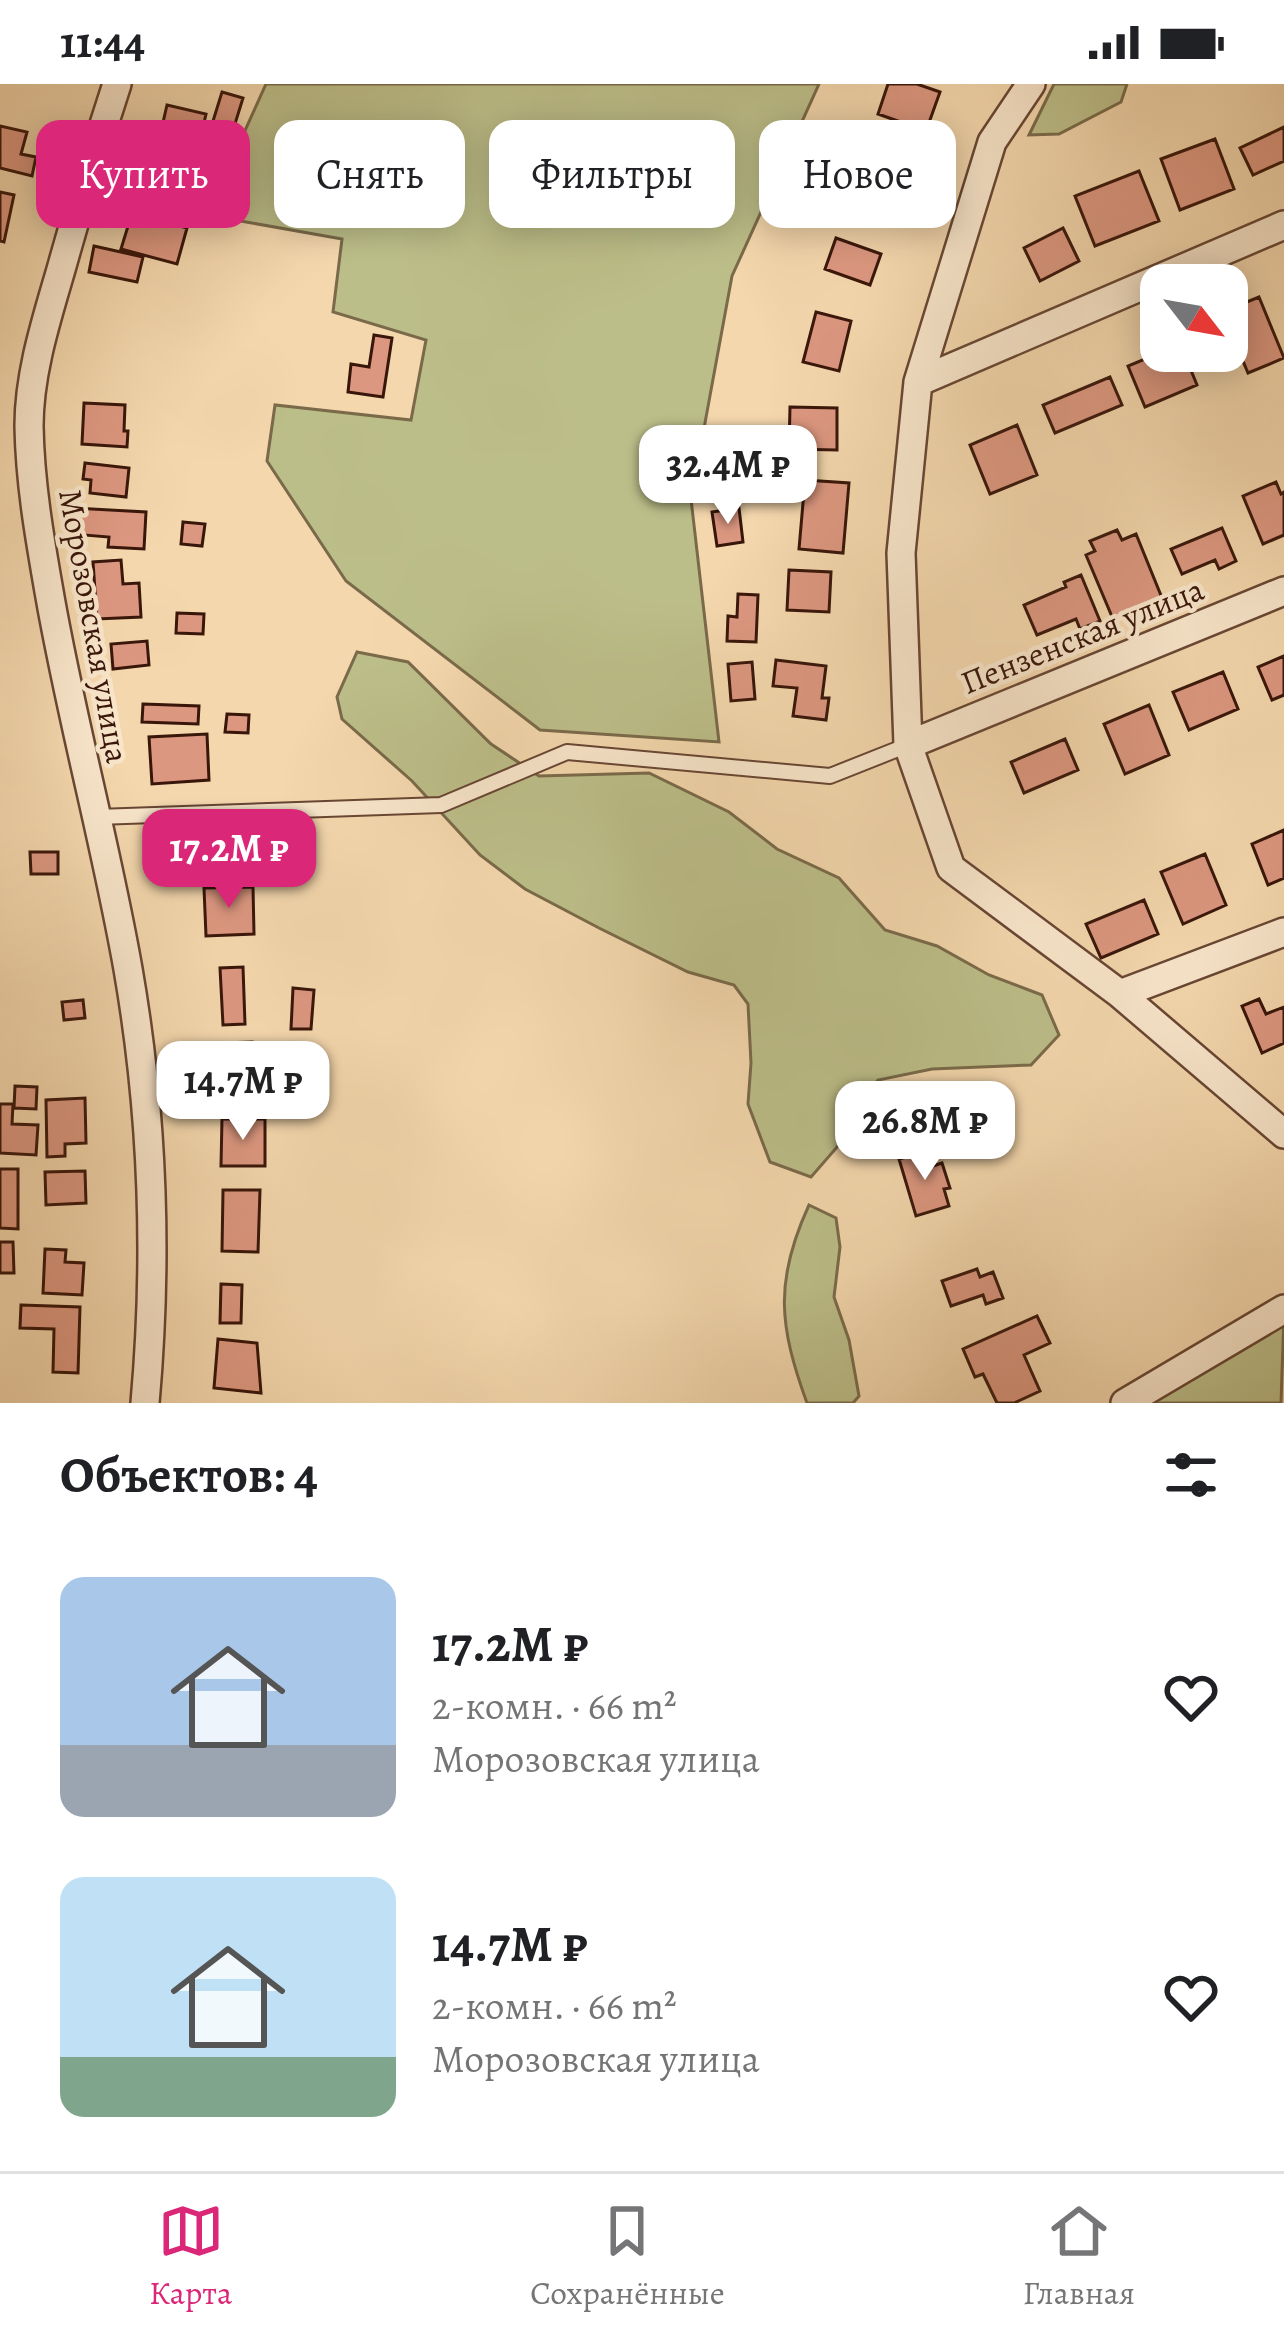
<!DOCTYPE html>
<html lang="ru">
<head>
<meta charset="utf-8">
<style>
	body { margin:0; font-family:Alegreya,serif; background:#f6f6f6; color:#202124; height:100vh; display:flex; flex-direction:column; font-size:45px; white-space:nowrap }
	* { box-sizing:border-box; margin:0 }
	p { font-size:39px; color:#757577 }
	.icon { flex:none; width:66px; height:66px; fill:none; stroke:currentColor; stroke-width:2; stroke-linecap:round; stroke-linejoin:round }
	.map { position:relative; height:1319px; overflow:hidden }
	.details { display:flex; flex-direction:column; background:#fff; flex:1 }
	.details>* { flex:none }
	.banner { position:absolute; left:36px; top:36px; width:1212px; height:108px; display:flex; gap:24px }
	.needle { width:78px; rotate:121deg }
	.buttons { position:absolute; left:1140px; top:180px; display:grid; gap:24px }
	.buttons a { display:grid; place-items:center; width:108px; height:108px; border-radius:24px; background:#fff; box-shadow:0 6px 30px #0003; font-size:60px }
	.price { position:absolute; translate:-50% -102px; padding:0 27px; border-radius:24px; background:#fff; color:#222; font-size:39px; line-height:78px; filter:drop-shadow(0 3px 6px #0008) }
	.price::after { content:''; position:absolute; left:50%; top:72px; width:36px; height:27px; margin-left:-18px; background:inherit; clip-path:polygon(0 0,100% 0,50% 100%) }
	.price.current { background:#db2777; color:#fff }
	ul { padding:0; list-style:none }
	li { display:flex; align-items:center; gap:36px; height:300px; padding:0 60px }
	li span { display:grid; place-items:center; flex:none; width:336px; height:240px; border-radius:24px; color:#555 }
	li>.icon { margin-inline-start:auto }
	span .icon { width:144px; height:144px; fill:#fffc; stroke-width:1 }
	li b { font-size:51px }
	h2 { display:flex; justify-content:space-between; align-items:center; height:144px; padding:0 60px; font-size:51px }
	.chip { padding:0 42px; border-radius:24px; background:#fff; box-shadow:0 6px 30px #0003; font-size:42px; line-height:108px }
	.chip.current { background:#db2777; color:#fff }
	.status { display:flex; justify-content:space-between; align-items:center; height:84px; padding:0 60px; background:#fff; direction:ltr }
	.status svg { height:33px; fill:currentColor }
	.menu { display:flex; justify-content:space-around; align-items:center; height:168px; border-top:3px solid #e0e0e0; background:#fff; font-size:33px; color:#757577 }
	.menu a { display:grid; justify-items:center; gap:6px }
	.menu .current { color:#db2777 }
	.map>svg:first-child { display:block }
</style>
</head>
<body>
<div class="status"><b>11:44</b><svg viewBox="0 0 49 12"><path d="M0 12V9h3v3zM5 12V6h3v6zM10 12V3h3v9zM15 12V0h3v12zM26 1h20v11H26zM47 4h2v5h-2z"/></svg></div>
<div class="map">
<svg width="1284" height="1319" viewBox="0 0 1284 1319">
	<rect width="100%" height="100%" fill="#f4d7ad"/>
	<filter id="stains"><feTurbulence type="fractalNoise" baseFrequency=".00167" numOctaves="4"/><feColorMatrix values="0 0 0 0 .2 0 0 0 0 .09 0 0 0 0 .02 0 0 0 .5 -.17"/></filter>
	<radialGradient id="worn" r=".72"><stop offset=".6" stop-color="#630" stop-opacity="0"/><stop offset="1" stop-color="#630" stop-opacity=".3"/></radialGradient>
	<path fill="#bcbe89" stroke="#7a6a4a" stroke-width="3" d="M266,0h553l-87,192 -41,223 28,243 -179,-12 -194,-149 -79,-120 8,-56 136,15 15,-80 -93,-28 9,-73 -135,-24z
		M1054,0h73l-6,18 -62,32 -30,1z
		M357,568l51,10 83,82 48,32 110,-3 80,39 48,37 62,29 46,52 52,16 52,29 53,20 17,40 -28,30 -99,4 -54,11 -39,43 -1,23 -27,31 -41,-15 -22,-58 3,-41 -3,-59 -14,-19 -46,-13 -89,-44 -74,-39 -45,-34 -68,-74 -70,-62 -5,-22z
		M809,1121l27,13 4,29 -6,50 15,43 10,56 -6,7h-46c-28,-77 -33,-122 2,-198z
		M1284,1231l-3,88h-139z"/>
	<path fill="#dc9780" stroke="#39160a" stroke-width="3" d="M888,0h29l23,8 -14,39 -48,-17z
		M222,8l21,6 -13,42 -21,-6z
		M167,21l39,9 -11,48 -39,-9z
		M0,42l27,6 -6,22 15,3 -4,19 -32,-8z
		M1284,43v34l-31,14 -13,-27z
		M1215,55l19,50 -54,21 -19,-51z
		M864,64l44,14 -16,48 -44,-15z
		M162,82l37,7 -8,42 -38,-7z
		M1139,87l20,50 -64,25 -20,-50z
		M0,108l14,3 -10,47 -4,-1z
		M132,129l55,15 -10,36 -56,-15z
		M1063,144l16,33 -39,20 -16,-33z
		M836,154l45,16 -11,31 -45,-16z
		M94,162l49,11 -6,25 -48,-10z
		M1259,213l25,61 -36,15 -21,-50v-13z
		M816,228l35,9 -12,50 -36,-9z
		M374,251l18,3 -9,59 -35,-5 3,-28 18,3z
		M1164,267h19l14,34 -52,22 -17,-41z
		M1110,293l12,28 -67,28 -12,-28z
		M84,319l41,2 -1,26h4l-1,16 -45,-3z
		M790,323l47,1v42l-48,-1z
		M1017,341l20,50 -47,19 -20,-49z
		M85,379l44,5 -3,29 -36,-4 1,-13 -8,-1z
		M805,396l44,3 -6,70 -44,-4z
		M1276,398l5,12 3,-2v43l-21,9 -20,-48z
		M74,424l72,4 -2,37 -36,-2 1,-10 -37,-3z
		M739,424l4,34 -26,4 -5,-34z
		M183,438l22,2 -3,22 -21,-2z
		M1222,444l14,33 -17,8 -4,-9 -33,14 -11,-25z
		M1117,446l5,10 14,-6 26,64 -49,21 -27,-64 9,-4 -5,-10z
		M121,476l2,24 16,-1 2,34 -44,2 -4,-57z
		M789,486l42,2 -2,40 -42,-2z
		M1081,491l19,46 -20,8 -4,-10 -39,16 -13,-30 42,-18 -2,-5z
		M738,510l20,1 -2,47 -29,-1 1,-25 9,1z
		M177,529l27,1 -1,20 -27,-1z
		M147,557l2,24 -36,4 -2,-25z
		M1284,572v39l-12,5 -14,-33z
		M776,576l50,6 -4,32h7l-3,22 -33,-4 4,-28 -24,-2z
		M752,578l3,37 -24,2 -3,-37z
		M1223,588l15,37 -49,21 -16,-38z
		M143,620l56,2 -1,18 -56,-2z
		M1149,621l20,50 -44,19 -21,-50z
		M227,630l22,1 -1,18 -23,-1z
		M207,650l2,46 -57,4 -3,-47z
		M1065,655l13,31 -54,23 -13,-31z
		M1284,746v48l-16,7 -16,-41z
		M210,748l5,39 -41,6 -6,-39z
		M30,768h28v22h-27z
		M1205,770l21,51 -43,19 -22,-52z
		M253,803l1,47 -48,2 -2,-48z
		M1144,816l14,34 -57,24 -15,-34z
		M243,883l2,57 -22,1 -3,-57z
		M293,904l21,2 -3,39h-20z
		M1259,915l7,15 18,-7v36l-22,10 -20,-47z
		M83,916l2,18 -21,2 -2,-18z
		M252,958v41h-30v-40z
		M299,962l18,1 -3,50 -18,-1z
		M15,1002l22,1 -1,22 -22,-1z
		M85,1014l1,45 -21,1v12l-18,1 -1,-57z
		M0,1020h13l-1,20 26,1 -2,30 -36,-2z
		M222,1035h43v47h-44z
		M928,1067l5,15 9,-3 8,25 -6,1 5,17 -33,10 -17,-57z
		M0,1085h18v60l-18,-1z
		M85,1087l1,32 -40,2 -1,-33z
		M223,1106h37l-2,62 -36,-1z
		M0,1158h13l1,31h-14z
		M45,1165l21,1 -1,12 19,1 -2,32 -39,-2z
		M977,1185l3,8 13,-5 10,26 -17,6 -3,-9 -32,11 -9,-25z
		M221,1200l21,1 -1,38h-21z
		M21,1221l59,2 -2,66 -25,-1 1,-43 -34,-1z
		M1037,1232l13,27 -26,12 16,36 -26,12h-17l-14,-29 -8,3 -12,-28z
		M218,1255l39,4 4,50 -47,-5z"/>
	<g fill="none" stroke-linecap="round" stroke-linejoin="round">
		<defs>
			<path id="lane" d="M97,733l344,-12 126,-53 263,24 78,-31"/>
			<path id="street" d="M117,0c-20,61 -38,121 -55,182 -15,52 -33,106 -33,160 1,58 11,114 21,171 22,125 56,247 78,372 25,144 30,289 17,434
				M1031,0l-39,58 -74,240 -17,171 7,192 43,123 169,126 164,140
				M918,298l366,-157
				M908,661l376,-154
				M1120,910l164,-62
				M1125,1319l159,-94"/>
		</defs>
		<use href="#lane" stroke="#684633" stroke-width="18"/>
		<use href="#street" stroke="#684633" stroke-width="32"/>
		<use href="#lane" stroke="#f8e5ca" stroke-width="14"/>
		<use href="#street" stroke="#f8e5ca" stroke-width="27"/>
	</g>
	<g text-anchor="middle" stroke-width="9" stroke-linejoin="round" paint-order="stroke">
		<g font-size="33" fill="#39160a" stroke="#f8e5ca">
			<text transform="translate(95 542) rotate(80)" y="12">Морозовская улица</text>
			<text transform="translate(1082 551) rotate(-22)" y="12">Пензенская улица</text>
		</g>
	</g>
	<rect width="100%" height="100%" filter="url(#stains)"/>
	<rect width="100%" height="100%" fill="url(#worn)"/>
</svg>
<div class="buttons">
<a><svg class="needle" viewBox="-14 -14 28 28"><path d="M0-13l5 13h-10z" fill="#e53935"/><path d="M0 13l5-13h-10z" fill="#757577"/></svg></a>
</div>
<b class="price" style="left:728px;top:443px">32.4M ₽</b>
<b class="price current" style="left:229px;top:827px">17.2M ₽</b>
<b class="price" style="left:243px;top:1059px">14.7M ₽</b>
<b class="price" style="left:925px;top:1099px">26.8M ₽</b>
<div class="banner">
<a class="chip current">Купить</a>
<a class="chip">Снять</a>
<a class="chip">Фильтры</a>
<a class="chip">Новое</a>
</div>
</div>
<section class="details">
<h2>Объектов: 4<svg class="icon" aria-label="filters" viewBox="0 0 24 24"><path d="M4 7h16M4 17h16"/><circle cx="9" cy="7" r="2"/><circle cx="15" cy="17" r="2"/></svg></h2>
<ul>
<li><span style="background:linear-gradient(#a9c7e8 70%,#9aa5b1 0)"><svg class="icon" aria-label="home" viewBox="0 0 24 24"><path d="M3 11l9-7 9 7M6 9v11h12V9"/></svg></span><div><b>17.2M ₽</b><p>2-комн. · 66 m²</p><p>Морозовская улица</p></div><svg class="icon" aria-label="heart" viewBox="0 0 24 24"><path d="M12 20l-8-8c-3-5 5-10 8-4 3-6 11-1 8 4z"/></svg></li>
<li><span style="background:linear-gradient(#bfe0f5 75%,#7fa58c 0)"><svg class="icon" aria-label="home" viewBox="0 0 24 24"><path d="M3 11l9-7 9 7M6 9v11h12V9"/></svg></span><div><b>14.7M ₽</b><p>2-комн. · 66 m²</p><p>Морозовская улица</p></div><svg class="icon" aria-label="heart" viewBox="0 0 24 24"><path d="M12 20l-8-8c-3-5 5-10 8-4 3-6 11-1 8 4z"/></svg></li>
</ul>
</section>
<nav class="menu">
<a class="current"><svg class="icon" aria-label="map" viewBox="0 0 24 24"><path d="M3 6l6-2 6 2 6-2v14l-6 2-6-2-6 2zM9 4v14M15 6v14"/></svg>Карта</a>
<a><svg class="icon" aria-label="saved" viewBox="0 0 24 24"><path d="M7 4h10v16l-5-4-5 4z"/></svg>Сохранённые</a>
<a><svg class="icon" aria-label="home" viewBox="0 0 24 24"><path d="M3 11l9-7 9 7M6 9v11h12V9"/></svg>Главная</a>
</nav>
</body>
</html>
